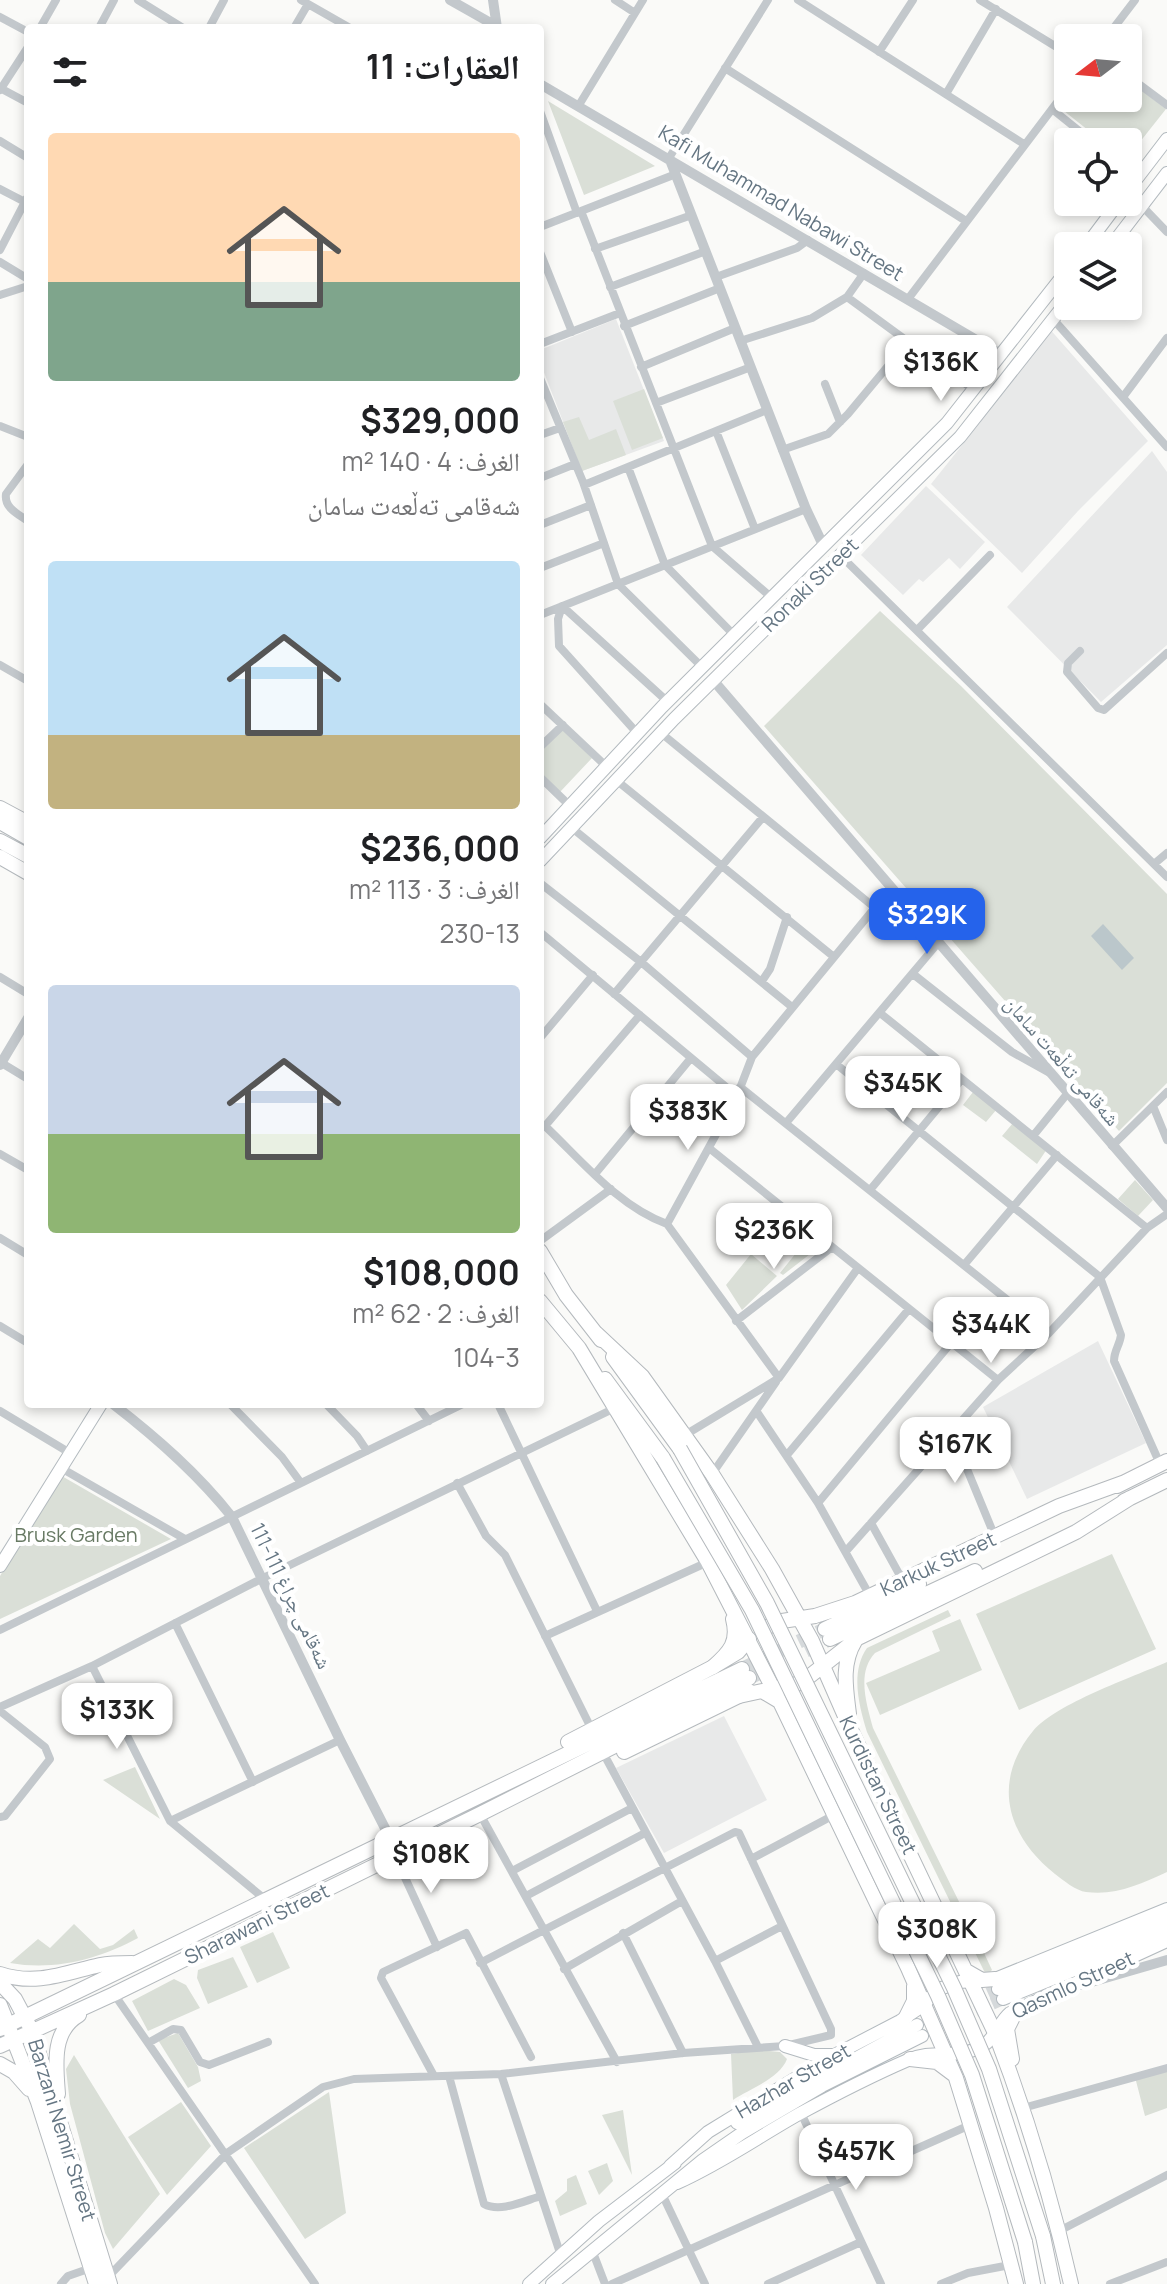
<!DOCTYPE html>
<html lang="ar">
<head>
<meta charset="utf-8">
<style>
	body { margin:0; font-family:Manrope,"Noto Naskh Arabic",sans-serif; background:#f6f6f6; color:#202124; direction:rtl; height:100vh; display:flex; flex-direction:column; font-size:30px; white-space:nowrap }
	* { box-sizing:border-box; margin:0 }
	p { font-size:26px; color:#757577 }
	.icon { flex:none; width:44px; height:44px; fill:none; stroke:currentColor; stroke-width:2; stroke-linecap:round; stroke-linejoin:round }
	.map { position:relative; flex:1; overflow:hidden; direction:ltr }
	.panel { position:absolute; left:24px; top:24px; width:520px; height:1384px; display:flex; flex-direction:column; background:#fff; border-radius:8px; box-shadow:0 4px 12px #0003; direction:rtl }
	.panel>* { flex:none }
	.needle { width:52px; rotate:254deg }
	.controls { position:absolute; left:1054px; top:24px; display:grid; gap:16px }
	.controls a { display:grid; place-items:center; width:88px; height:88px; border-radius:8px; background:#fff; box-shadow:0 4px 12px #0003; font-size:40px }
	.price { position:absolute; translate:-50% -68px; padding:0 18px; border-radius:16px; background:#fff; color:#222; font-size:26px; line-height:52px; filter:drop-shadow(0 2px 4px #0008) }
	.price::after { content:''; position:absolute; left:50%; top:48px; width:24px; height:18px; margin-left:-12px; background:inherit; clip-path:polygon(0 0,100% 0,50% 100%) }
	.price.current { background:#2563eb; color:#fff }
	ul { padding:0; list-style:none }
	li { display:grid; align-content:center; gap:16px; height:424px; padding:0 24px }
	li span { display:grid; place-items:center; height:248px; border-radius:8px; color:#555 }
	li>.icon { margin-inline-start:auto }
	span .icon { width:144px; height:144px; fill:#fffc; stroke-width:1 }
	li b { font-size:34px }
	h2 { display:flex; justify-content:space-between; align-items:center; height:96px; padding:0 24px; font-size:34px }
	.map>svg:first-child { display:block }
</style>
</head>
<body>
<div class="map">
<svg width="1167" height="2284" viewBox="0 0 1167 2284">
	<rect width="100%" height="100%" fill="#fafaf8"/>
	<path fill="#e8e9e9" d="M616,319l48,122 -82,30 -42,-109v-12z
		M1048,327l100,114 -70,70 -56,62 -91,-89 48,-60z
		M1152,451l15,21v173l-66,57 -94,-95z
		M926,486l59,56 -25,27 -11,-11 -26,24 -4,-3 -16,16 -42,-40z
		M1098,1341l48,102 -119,56 -44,-92z
		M724,1716l43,84 -103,53 -48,-85z"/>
	<path fill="#dadfd7" d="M1128,80l38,29 -38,48v-15h-25l-39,-31 9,-13h55z
		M548,101l107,65 -71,29z
		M644,389l19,49 -31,12 -19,-49z
		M579,417l10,23 27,-11 10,26 -44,16 -19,-49z
		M880,611l81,75 206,208v189l-48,48 -355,-405z
		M563,728l29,30 -32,34 -20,-20v-22z
		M973,1092l24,17 -11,13 -23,-17z
		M1013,1123l34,26 -10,15 -35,-28z
		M1135,1180l18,20 -15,16 -20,-17z
		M790,1221l33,23 -40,31 -3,-2 20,-25 -17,-15z
		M751,1254l26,22 -35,34 -16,-25z
		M60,1475l111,64 -171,80v-43z
		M1112,1554l44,95 -137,61 -43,-96z
		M948,1610l3,6 -76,37c-19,20 -8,52 -2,75l104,210 15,32 -3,3h-4l-118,-241c-8,-26 -17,-60 0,-84z
		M960,1619l22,51 -102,45 -14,-32 74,-32 -8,-20z
		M1167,1662v210c-27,12 -51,24 -81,20 -10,-1 -23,-12 -31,-18 -48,-38 -64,-92 -22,-143 22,-27 100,-54 134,-69z
		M135,1767l25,52 -57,-39z
		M74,1924l26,25 13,-4 21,-16 4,9c-39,21 -83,33 -128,25l28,-24 12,9z
		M273,1932l17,36 -33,15 -17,-36z
		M233,1957l15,30 -40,17 -11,-26 1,-8z
		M174,1979l12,6 14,23 -52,23 -16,-30z
		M178,2033l20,34 3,14 -13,7 -30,-48z
		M759,2050l21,2 7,7c-7,19 -37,30 -54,41l-2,-46z
		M74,2055l86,139 -47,55 -8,-16 -35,-129 -4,-35z
		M1167,2069v39l-22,8 -10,-39z
		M329,2092l17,121 -41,26 -61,-91z
		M181,2102l30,44 -44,49 -39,-58z
		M623,2110l9,65 -30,-60z
		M607,2163l6,18 -14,14 -11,-24z
		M576,2175l11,29 -27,12 -5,-15 12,-10v-12z"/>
	<path fill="#bbc7cb" d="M1103,924l31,34 -12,12 -31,-34z"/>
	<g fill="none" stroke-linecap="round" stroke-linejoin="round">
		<path stroke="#d5d9db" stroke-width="12" stroke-dasharray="12 6" stroke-linecap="butt" d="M939,2016l59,-27
			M943,2026l60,-27"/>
		<path stroke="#d5d9db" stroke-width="14" stroke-dasharray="14 7" stroke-linecap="butt" d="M742,1669l83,-40
			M749,1678l81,-39"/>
		<defs>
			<path id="secondary" d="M1128,190l39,-51
				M1086,246l33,-44
				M1111,246l56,-73
				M540,838l122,-131 285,-284 121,-154
				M540,861l134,-142 286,-282 108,-137
				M0,1566l101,-162
				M998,1989l169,-69
				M1003,1999l164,-67
				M785,2046l29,9h18
				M737,2123l180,-98
				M670,2166l38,-34 119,-73 73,-38 24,-16 7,-9 11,-8 18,-6 35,-3 172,-70
				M677,2183c43,-19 81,-46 122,-69 35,-19 72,-38 109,-54 26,-12 51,1 76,-15 13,-9 15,-23 26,-32l157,-72
				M529,2284l70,-63 76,-58
				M552,2284l151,-124 39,-27 80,-47 100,-50"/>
			<path id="primary" d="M568,1742l145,-75 25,-15 11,-13
				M624,1752l125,-61
				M0,1974c36,12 65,-1 100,-9 10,-2 22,-2 32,-2
				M0,1983l15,16 17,32 78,253
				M0,2005l38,97 58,182
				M0,2029l742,-360
				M0,2046l114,-52 366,-180 269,-136
				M0,2064l14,8 15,17
				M58,2094c-2,-28 -7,-63 21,-79"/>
			<path id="trunk" d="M0,808l28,15
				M0,822l28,16
				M0,841l28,15
				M0,857l28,16
				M540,1251l26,44 35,45
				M540,1301l39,47 129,214 73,142 127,264 48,110 40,130 20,76
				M596,1333l46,43 70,98 60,95 40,72 39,89 145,305c31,81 56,164 75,249
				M613,1357l67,92
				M605,1379l58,79
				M1117,1486l50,-25
				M1124,1501l43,-21
				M767,1627l15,-6 33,-5 40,-13 204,-97 66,-24
				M825,1629l94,-45
				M830,1639l145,-68
				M713,1667c17,-15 26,-25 20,-48
				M777,1688l24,-5 57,-45 218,-106 54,-34
				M739,1696l23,-5 17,10
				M849,1714c-3,-25 -8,-50 6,-73
				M968,1972l14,8 13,-1
				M906,2017l8,-16v-15
				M910,2059l27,3 16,12
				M1012,2059l-5,-30 10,-20
				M1043,2236l10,48
				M1025,2242l8,42"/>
		</defs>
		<use href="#secondary" stroke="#b3babf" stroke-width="14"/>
		<use href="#primary" stroke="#b5babe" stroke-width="16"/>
		<use href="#trunk" stroke="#b4b9bd" stroke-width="16"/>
		<path stroke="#c3c8cc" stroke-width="8" d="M138,0l45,28
			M301,0l49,28
			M615,0l20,13
			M798,0l226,144
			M980,0l88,54
			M0,17l28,15
			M40,28l16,-28
			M99,28l15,-28
			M209,28l15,-28
			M294,28l14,-24
			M1106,38l29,-38
			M879,52l34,-52
			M725,68l241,153
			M1128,76l39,29
			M0,88l28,15
			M0,90l28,-43
			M946,94l50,-85
			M579,105l64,-105
			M1052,109l41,33
			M540,111l37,102
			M0,141l28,17
			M669,158l99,-158
			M0,189l25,13
			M1142,206l25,26
			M581,211l131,335 59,51
			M540,227l136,-53
			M595,249l97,-34
			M0,250l28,-54
			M540,252l32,80
			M0,262l28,17
			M716,277l81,-29 11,-8
			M610,287l96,-36
			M0,295l28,-9
			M847,297l127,93
			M908,299l160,-211
			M1053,319l114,128
			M624,326l96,-38
			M740,341l72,-23 35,-21 17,-24
			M540,344l80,-31
			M641,367l94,-39
			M540,378l43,104 35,102 84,83
			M825,384l15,38
			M1123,397l44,-59
			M656,403l95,-36
			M0,426l28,11
			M716,431l39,98
			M540,435l20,-7
			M782,450l46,-16 20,-20 60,-72
			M28,464l-22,30c-2,14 12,20 22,27
			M628,467l37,98 69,70
			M540,478l35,-14
			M584,485l183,-75
			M540,525l51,-20
			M840,555l327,322
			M540,568l64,-25
			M540,615l266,-106
			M918,629l72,-74
			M1080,651l-12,12 -1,9 31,36 6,2 63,-57
			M0,665l28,16
			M540,704l67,63
			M661,733l213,174
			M638,734l-79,-88 -1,-27 4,-13 106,96
			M540,747l23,-22
			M540,777l30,29
			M616,780l218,177
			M572,828l220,179
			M1154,864l13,-11
			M540,883l101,79 111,95
			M540,932l197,164
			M913,974l99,78 36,20
			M0,977l28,17
			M762,981l8,-12 17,-52
			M614,994l149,-177
			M880,1013l267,215
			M540,1038l53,-63
			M0,1062l28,17
			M836,1064l264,213 21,58c-1,10 -7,15 -7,26l46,103
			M740,1087l309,246
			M1153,1106l14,34
			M786,1123l152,-180
			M540,1124l5,2c36,34 74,81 122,98l112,154
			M545,1126l95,-111
			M1033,1136l34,-42
			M1112,1146l55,-54
			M709,1148l289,232
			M0,1154l28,16
			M595,1174l96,-116
			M870,1190l92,-111
			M667,1224l70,-128 15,-39 139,-169
			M0,1238l28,17
			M540,1241l71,-52
			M964,1265l93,-110
			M736,1321l96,-74
			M0,1326l28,17
			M230,1404l52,53 19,26
			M326,1404l31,32 10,15
			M416,1404l13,17
			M498,1404l99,207
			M0,1411l70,42
			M757,1412l61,91 52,93
			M685,1435l94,-57 79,-110
			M974,1436l-11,14 -1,7 33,80
			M787,1455l122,-146
			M61,1468l124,71
			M712,1474l64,-92
			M457,1483l29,53 19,19 87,175
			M818,1503l133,-160
			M871,1523l32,58
			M847,1550l151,-170 51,-47 98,-105 20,-14
			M175,1623l78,159
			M0,1630l463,-226
			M545,1636l163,-74
			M92,1666l78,155 96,79
			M0,1707l92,-41 171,-88 352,-170
			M0,1711l45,36 5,12 -45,57 -5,1
			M607,1760l108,201 43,86
			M480,1814l137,248
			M170,1821l170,-81
			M395,1856l42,91
			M751,1859l83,-44
			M512,1871l120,-63
			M526,1896l119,-63
			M623,1933l60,120
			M715,1961l67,-35
			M564,1969l118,-68
			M114,1994l201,290
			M148,2043l25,-14 8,1 19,32 9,3 59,-23
			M501,2074l60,182
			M434,2076l-53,-98 2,-6 83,-39 65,124
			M449,2076l35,128c16,9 40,-3 57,-8
			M1023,2108l144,-40
			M801,2113l80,171
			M662,2194l43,90
			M1059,2231l108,-56
			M592,2250l13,34
			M108,2277l119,-124 96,-66 31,-8 147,-5 182,-21 102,-7 46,-11v-6l-92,-196 -4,-1 -255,131
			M61,2284l7,-8 23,-8
			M612,2284l358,-159
			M768,2284l93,-42
			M941,2284l27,-11 42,-8
			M1110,2284l57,-22"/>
		<path stroke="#c3c8cc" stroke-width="10" d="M450,0l46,26
			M493,0l4,28
			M540,84l462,271
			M670,160l136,349 17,36
			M713,680l454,528
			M0,1065l28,-47
			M113,1404c44,34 84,69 119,113l108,223 50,98
			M1081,1985l86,-25"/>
		<use href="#secondary" stroke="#fff" stroke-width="12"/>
		<use href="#primary" stroke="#fff" stroke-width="14"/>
		<use href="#trunk" stroke="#fff" stroke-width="14"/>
		<defs>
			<path id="trunk-bridge" d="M680,1449l87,154 187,385 35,81 54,167
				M663,1458l89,152 186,386 34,79 53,167"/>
		</defs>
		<use href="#trunk-bridge" stroke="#b4b9bd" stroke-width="16" stroke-linecap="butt"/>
		<use href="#trunk-bridge" stroke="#fff" stroke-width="14"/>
	</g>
	<g text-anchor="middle" stroke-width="8" stroke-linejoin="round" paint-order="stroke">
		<g font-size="20" fill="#657683" stroke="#fff">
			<text transform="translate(781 203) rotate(31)" y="7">Kafi Muhammad Nabawi Street</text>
			<text transform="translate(810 585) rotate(-44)" y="7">Ronaki Street</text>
			<text transform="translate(1062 1061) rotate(49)" y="7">شەقامی تەڵعەت سامان</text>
			<text transform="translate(938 1564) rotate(-25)" y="7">Karkuk Street</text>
			<text transform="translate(291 1596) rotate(64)" y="7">شەقامی چراغ 111-111</text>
			<text transform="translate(878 1785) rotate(64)" y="7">Kurdistan Street</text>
			<text transform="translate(257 1924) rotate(-26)" y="7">Sharawani Street</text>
			<text transform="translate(1073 1985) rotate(-25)" y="7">Qasmlo Street</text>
			<text transform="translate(793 2081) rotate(-30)" y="7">Hazhar Street</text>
			<text transform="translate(62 2130) rotate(73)" y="7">Barzani Nemir Street</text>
		</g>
		<g font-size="20" fill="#687a64" stroke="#fff">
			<text x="76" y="1542">Brusk Garden</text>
		</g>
	</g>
</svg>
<div class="controls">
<a><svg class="needle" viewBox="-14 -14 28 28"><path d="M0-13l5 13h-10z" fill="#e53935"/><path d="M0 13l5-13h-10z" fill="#757577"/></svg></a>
<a><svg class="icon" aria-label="locate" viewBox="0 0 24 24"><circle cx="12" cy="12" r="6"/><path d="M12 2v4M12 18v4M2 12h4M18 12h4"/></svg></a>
<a><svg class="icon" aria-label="layers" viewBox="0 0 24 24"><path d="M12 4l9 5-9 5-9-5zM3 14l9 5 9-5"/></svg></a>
</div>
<b class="price" style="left:941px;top:403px">$136K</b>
<b class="price current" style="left:927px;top:956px">$329K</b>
<b class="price" style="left:903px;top:1124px">$345K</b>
<b class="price" style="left:688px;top:1152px">$383K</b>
<b class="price" style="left:774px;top:1271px">$236K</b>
<b class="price" style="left:991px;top:1365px">$344K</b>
<b class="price" style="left:955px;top:1485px">$167K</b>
<b class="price" style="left:117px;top:1751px">$133K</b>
<b class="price" style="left:431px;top:1895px">$108K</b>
<b class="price" style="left:937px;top:1970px">$308K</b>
<b class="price" style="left:856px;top:2192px">$457K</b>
<section class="panel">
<h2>العقارات: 11<svg class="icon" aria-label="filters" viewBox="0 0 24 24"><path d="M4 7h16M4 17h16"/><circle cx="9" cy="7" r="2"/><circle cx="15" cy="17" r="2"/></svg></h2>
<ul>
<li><span style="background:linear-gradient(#ffd9b3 60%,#7fa58c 0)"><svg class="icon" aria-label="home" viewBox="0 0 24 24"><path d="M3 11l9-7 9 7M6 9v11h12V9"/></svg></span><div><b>$329,000</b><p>الغرف: 4 · 140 m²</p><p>شەقامی تەڵعەت سامان</p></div></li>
<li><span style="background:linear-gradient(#bfe0f5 70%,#c2b280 0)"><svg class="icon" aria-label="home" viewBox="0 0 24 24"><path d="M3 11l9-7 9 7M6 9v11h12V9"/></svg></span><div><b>$236,000</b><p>الغرف: 3 · 113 m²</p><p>230-13</p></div></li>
<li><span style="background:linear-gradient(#c9d6e8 60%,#8fb573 0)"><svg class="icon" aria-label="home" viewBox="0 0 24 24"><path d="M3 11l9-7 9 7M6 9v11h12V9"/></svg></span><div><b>$108,000</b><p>الغرف: 2 · 62 m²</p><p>104-3</p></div></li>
</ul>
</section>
</div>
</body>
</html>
